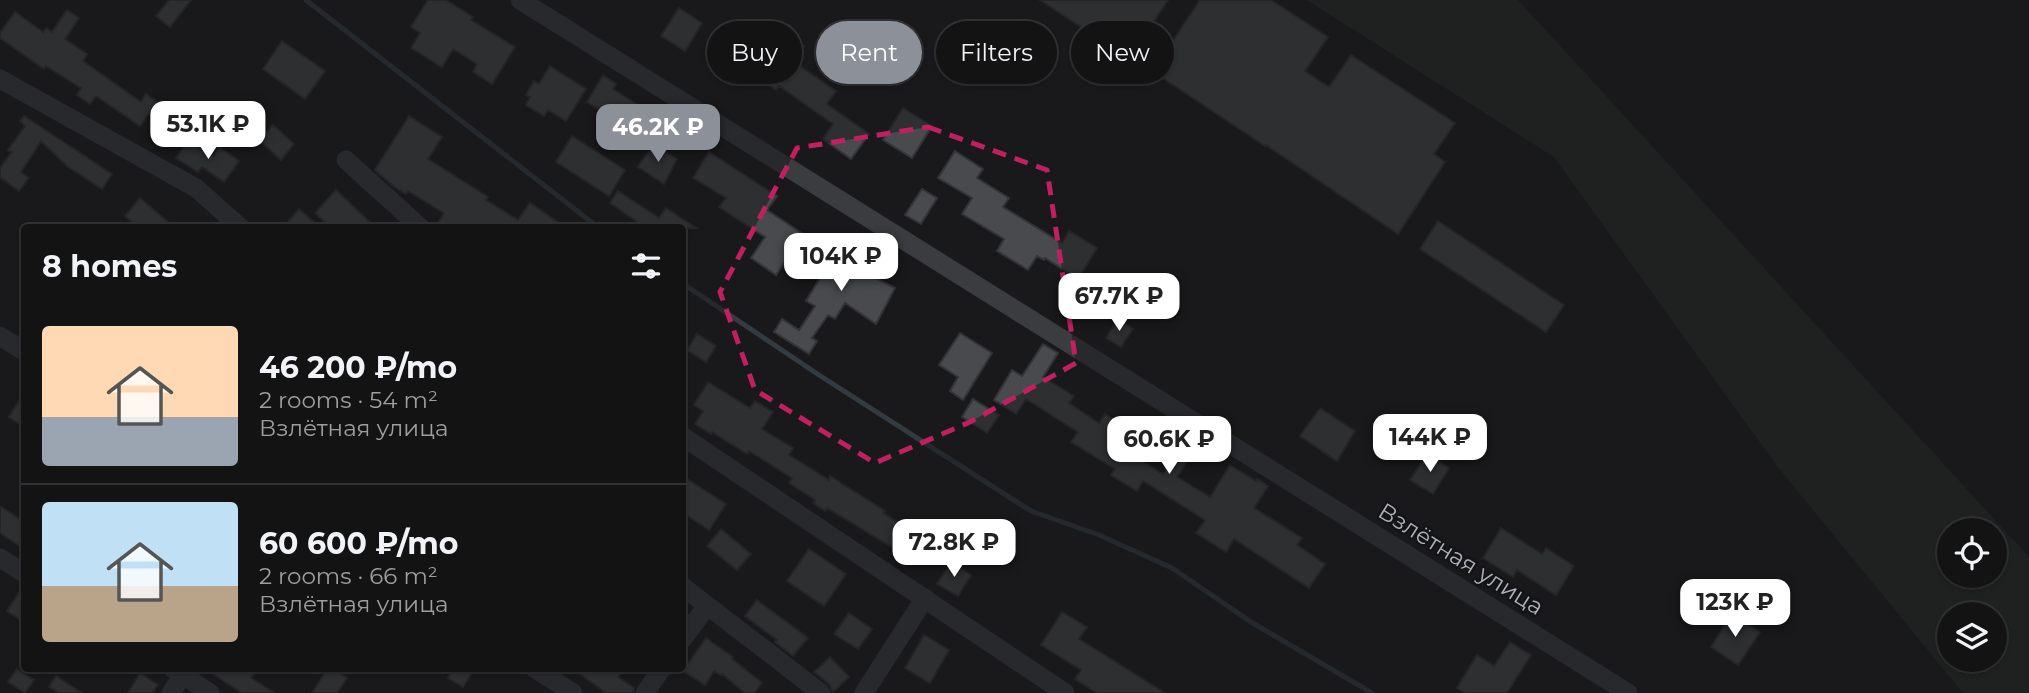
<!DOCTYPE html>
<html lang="en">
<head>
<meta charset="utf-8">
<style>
	body { margin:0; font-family:Montserrat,sans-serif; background:#202022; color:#f1f3f6; height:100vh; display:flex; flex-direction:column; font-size:26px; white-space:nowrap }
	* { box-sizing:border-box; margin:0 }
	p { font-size:23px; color:#9d9ea0 }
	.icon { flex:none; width:38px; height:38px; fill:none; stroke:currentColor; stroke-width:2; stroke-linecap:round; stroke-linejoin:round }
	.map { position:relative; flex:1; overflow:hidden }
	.drawer { position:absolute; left:21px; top:224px; width:665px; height:448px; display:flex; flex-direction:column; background:#131314; border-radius:7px; box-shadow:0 2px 5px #0004,0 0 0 2px #323234 }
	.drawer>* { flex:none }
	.banner { position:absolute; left:707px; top:21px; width:665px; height:63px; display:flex; gap:14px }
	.buttons { position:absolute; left:1937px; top:518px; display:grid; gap:14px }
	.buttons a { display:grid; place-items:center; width:70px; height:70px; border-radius:50%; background:#131314; box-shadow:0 2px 5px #0004,0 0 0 2px #323234; font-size:35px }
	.price { position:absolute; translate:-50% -60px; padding:0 16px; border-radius:14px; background:#fff; color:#222; font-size:23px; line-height:46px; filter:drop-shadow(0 2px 4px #0008) }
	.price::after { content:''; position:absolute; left:50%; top:42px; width:21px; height:16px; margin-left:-10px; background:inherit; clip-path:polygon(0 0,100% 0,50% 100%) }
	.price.selected { background:#8c9099; color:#fff }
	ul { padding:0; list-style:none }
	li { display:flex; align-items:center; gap:21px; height:175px; padding:0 21px }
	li+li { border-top:2px solid #323234 }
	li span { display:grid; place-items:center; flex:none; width:196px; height:140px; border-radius:7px; color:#555 }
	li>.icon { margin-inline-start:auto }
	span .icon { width:84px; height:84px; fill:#fffc; stroke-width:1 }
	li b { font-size:30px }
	h2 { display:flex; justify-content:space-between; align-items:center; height:84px; padding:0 21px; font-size:30px }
	.pill { padding:0 24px; border-radius:32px; background:#131314; box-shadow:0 2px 5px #0004,0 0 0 2px #323234; font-size:24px; line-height:63px }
	.pill.selected { background:#8c9099; color:#fff }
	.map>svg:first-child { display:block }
</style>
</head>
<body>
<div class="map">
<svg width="2029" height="693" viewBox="0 0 2029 693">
	<rect width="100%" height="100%" fill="#19191b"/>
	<path fill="#242b24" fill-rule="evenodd" d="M1307,0h211l511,557v136h-66l-186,-227 -223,-309zM1950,530h45v46h-45zM1950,614h45v46h-45z"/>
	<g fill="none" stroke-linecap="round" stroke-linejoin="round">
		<path stroke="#333b40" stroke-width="5" d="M306,0l293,228
			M682,283l137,92 212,136 68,24 73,33 79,54 121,71"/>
	</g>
	<path fill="#484a4d" stroke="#343437" stroke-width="2" d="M169,0h22l-21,27 -14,-11z
		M428,0h18l27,17 -2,3 44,27 -23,37 -19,-12 4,-8 -24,-15 -11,18 -31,-19 9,-15 -9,-6z
		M1040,0h128l-20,30 22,15 30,-45h71l57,37 -23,34 24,16 22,-32 104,68 -21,31 11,8 -47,72 -132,-89 -1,1 -122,-81 -1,2z
		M679,8l23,15 -17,28 -24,-15z
		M67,10l12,8 -14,21 22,15 -4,7 58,41 5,-8 11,8 -17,24 -44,-30 -6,8 -13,-9 4,-7 -35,-22 -2,3 -44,-31v-5l15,-21 28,20 3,-4 6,4z
		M777,29l27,17 -10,16 42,29 -9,13 42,30 -18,25 -28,-20 10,-15 -54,-38 -3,4 -27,-18z
		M282,41l43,30 -20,28 -42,-30z
		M550,66l36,23 -20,32 -18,-11 -4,6 -18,-11 4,-8 -4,-2 8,-14 5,3z
		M603,75l13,9 -3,5 47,30 -15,23 -30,-19 2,-2 -30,-19z
		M903,108l29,18 -20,32 -29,-18z
		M24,116l88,58 -10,15 -35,-23 -26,-25 -20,31 8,6 -10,13 -19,-14v-9l12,-16 -4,-2 17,-24 -5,-5z
		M409,116l33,21 -14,22 60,38 -2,3 32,20 12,-17 36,25h-131l9,-15 -36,-22 -2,3 -14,-9 -17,-15z
		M273,125l21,19 -13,16 -22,-20z
		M572,136l53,34 -16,26 -53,-34z
		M188,140l25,16 6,-9 20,14 -15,21 -22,-15 -4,5 -22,-14z
		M653,144l24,15 -13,25 -26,-17z
		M955,151l28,18 -6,9 32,20 -6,9 59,36 7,-12 28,17 -19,31 -33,-21 -1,2 -7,-4 -9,14 -31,-19 7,-12 -42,-25 10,-16 -34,-20z
		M709,152l68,44 -10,14 36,24 -27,41 -25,-17 14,-21 -46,-30 7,-9 -33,-20z
		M922,189l15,9 -16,26 -16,-9z
		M336,190l40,38h-45l-16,-15z
		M618,191l41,27 7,-10 30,20h-50l-36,-25z
		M140,198l35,30h-36l-14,-12z
		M299,209l21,19h-37z
		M1438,221l126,84 -18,27 -126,-83z
		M847,234l29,18 -12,20 31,16 -19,36 -31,-21 -10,16 -7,-4 -16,23 5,3 -8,13 -35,-22 8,-13 17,11 16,-24 -9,-5z
		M1118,319l15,10 -12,18 -15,-9z
		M960,333l32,20 -29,47 -13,-9 8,-14 -19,-12z
		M697,334l19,12 -10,16 -19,-12z
		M1043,344l15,9 -15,24 31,19 -5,7 30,20 6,-9 15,10 -11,16 54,34 23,-38 12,8 -21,33 33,20 20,-32 26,16 1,-2 11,7 -14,22 48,30 -5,7 28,19 -16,24 -75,-49 -8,13 -30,-19 9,-13 -62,-39 -6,10 -26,-16 4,-6 -44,-27 7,-10 -52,-33 -10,15 -22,-14 18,-30 10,6z
		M708,382l42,26 5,-7 18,11 -11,17 31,19 -4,7 40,25 1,-4 55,35 -2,2 40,25 -13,20 -83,-50 -2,3 -12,-8 2,-3 -26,-17 3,-5 -43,-27 -2,3 -35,-22 -1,2 -16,-10 8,-13 -9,-6z
		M24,393v34l-15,-10z
		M973,399l26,16 -12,18 -25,-16z
		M1320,408l35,23 -18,30 -37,-25z
		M1427,454l22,14 -16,26 -23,-14z
		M687,479l39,25 -17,26 -27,-18v-26z
		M0,506l24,16v27l-24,-16z
		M1501,528l41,26 4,-6 28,18 -18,29 -39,-25 -4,7 -30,-19z
		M721,529l30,25 -14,16 -30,-24z
		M809,549l37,25 -22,32 -37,-25z
		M951,562l20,13 -13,21 -21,-12z
		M24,585v37l-17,-11z
		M757,600l51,38 -15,18 -18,-14 2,-2 -32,-24z
		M1062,612l25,15 -8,12 86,54h-68l-22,-14 6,-9 -40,-25z
		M849,613l23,16 -14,20 -24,-15z
		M1732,614l28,18 -22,33 -27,-18z
		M924,635l25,15 -19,33 -25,-15z
		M706,638l27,19 -1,2 30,24 -8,10h-9l-23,-19 -1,1 -7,-4 -9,14 -22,-14z
		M1510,642l21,13 -24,38h-42l-8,-5 20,-33 17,11z
		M830,657l19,20 -16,15 -4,-8 -15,-12z
		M204,668h54l-7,10 24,15h-33z
		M328,668h4l15,10 -10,15h-25z
		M454,668h21l-12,19 -15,-9z
		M572,668h53l-7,9 16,11 -1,5h-27z
		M17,669l17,11 -9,13 -17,-11z
		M140,673l18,12 -6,8h-24z
		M56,676l26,17h-23l-10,-6z"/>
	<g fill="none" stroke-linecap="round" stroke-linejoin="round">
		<path stroke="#3b3c40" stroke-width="19" d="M520,0l1108,693
			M0,79l196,109 45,40
			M346,160l75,68
			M0,336l24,15
			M682,436l383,257
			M0,558l24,15
			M682,586l139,107
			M682,640l25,-34
			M172,668l38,25
			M534,668l39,25
			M171,693l16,-25
			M645,693l17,-25
			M864,693l61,-95"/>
	</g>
	<path d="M0 0H2029V693H0ZM928,127l119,43 29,193 -106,59 -95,41 -120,-73 -35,-98 77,-144z" fill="#19191b" fill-opacity=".55" fill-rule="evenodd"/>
	<path fill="none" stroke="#c12060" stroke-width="5" stroke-dasharray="14 9" stroke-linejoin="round" d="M928,127l119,43 29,193 -106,59 -95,41 -120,-73 -35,-98 77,-144z"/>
	<g text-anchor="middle" stroke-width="5" stroke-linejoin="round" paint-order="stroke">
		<g font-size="23" fill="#adb2b9" stroke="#141416">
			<text transform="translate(1461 559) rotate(32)" y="8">Взлётная улица</text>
		</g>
	</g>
</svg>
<div class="buttons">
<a><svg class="icon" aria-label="locate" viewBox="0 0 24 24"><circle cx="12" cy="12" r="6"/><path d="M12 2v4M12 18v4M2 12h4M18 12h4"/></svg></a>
<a><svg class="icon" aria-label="layers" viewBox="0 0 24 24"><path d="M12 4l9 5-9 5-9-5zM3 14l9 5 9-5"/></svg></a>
</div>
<b class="price" style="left:208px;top:161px">53.1K ₽</b>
<b class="price selected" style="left:658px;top:164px">46.2K ₽</b>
<b class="price" style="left:841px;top:293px">104K ₽</b>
<b class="price" style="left:1119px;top:333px">67.7K ₽</b>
<b class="price" style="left:1430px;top:474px">144K ₽</b>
<b class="price" style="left:1169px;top:476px">60.6K ₽</b>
<b class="price" style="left:954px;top:579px">72.8K ₽</b>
<b class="price" style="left:1735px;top:639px">123K ₽</b>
<div class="banner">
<a class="pill">Buy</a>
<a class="pill selected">Rent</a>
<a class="pill">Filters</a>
<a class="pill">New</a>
</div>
<section class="drawer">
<h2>8 homes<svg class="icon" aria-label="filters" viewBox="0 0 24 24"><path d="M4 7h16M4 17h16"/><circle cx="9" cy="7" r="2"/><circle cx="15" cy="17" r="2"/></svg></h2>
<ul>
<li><span style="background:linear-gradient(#ffd9b3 65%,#9aa5b1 0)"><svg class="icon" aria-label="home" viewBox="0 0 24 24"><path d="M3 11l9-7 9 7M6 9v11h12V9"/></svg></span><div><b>46 200 ₽/mo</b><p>2 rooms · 54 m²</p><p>Взлётная улица</p></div></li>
<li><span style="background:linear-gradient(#bfe0f5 60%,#b9a48a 0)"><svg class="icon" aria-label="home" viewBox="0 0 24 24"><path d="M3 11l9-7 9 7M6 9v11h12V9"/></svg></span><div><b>60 600 ₽/mo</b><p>2 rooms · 66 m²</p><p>Взлётная улица</p></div></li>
</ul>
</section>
</div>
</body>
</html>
